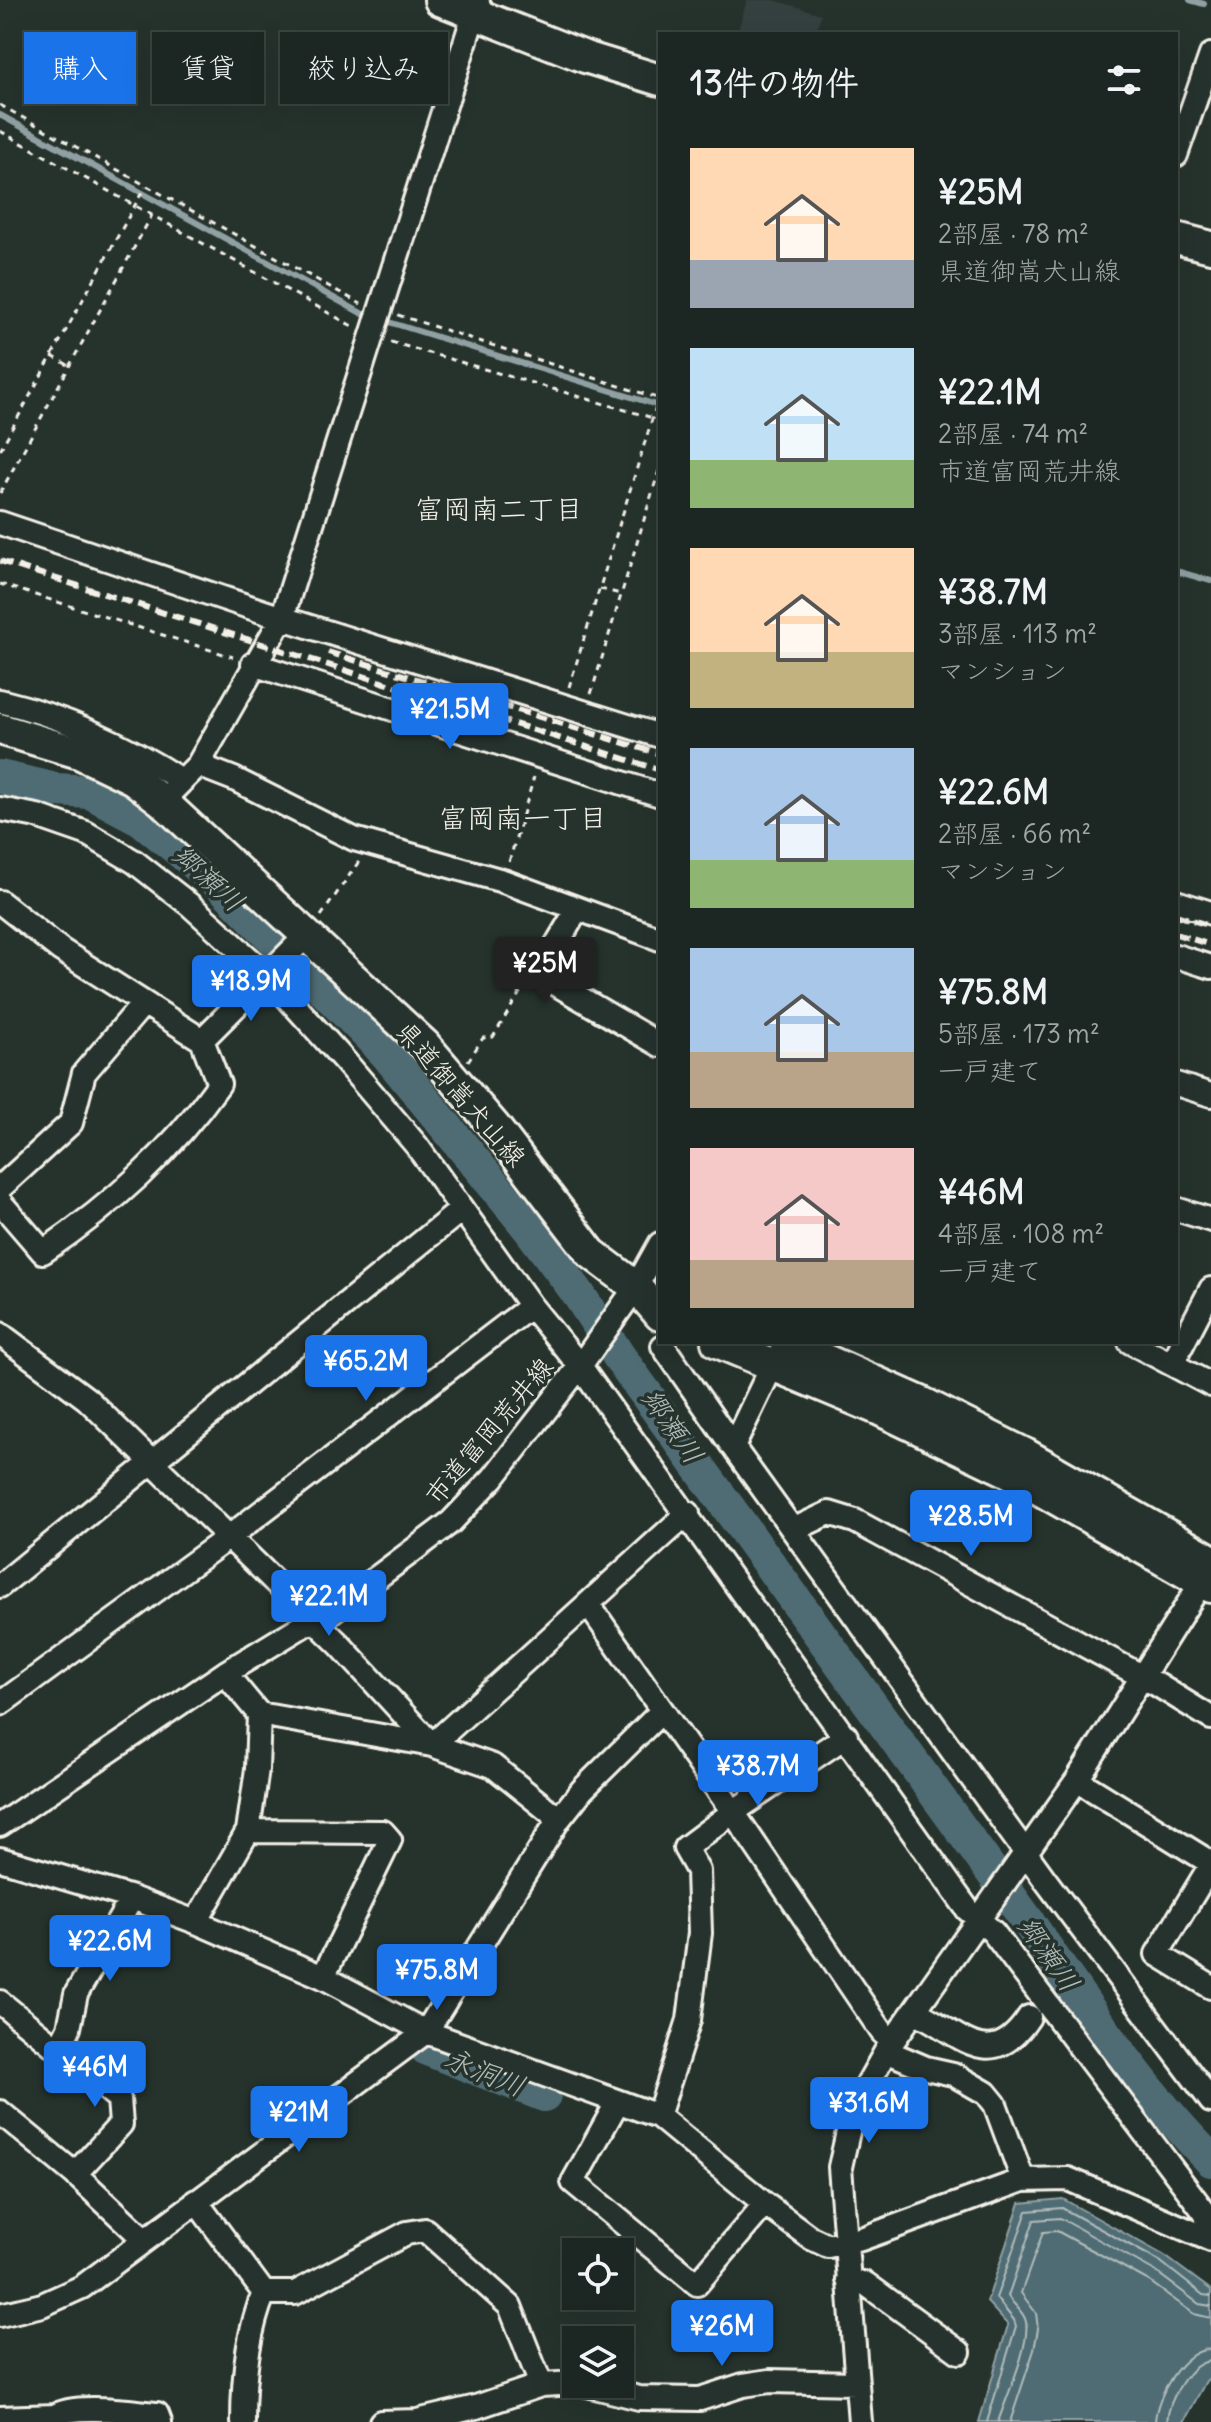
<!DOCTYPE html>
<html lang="ja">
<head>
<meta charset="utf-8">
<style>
	body { margin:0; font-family:Delius,"Klee One",sans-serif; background:#252e2a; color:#f1f3f6; height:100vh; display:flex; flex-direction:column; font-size:30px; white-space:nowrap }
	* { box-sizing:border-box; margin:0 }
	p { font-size:26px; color:#a0a5a5 }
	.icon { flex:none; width:44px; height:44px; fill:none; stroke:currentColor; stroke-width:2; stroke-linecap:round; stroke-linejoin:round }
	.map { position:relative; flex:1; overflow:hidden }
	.panel { position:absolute; left:658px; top:32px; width:520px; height:1312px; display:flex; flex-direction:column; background:#1c2622; border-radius:0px; box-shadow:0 8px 32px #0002,0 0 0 2px #3a4340 }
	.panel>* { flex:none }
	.top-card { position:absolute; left:24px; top:32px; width:514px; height:72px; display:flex; gap:16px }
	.controls { position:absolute; left:562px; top:2238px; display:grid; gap:16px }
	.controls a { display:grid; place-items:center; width:72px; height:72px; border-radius:0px; background:#1c2622; box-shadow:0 8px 32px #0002,0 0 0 2px #3a4340; font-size:40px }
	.price { position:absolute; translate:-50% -68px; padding:0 18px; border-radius:8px; background:#1a73e8; color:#fff; font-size:26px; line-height:52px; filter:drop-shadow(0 2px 4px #0008) }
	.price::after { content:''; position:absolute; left:50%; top:48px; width:24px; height:18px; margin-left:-12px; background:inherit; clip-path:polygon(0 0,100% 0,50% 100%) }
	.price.current { background:#222; color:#fff }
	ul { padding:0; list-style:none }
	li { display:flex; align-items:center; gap:24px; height:200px; padding:0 32px }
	li span { display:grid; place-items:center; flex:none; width:224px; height:160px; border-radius:0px; color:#555 }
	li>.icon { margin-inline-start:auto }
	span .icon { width:96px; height:96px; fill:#fffc; stroke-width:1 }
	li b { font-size:34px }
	h2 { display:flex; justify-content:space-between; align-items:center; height:96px; padding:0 32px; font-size:34px }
	.chip { padding:0 28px; border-radius:0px; background:#1c2622; box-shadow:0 8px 32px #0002,0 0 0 2px #3a4340; font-size:28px; line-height:72px }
	.chip.current { background:#1a73e8; color:#fff }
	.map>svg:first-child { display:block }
</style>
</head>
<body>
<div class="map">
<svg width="1211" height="2422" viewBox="0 0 1211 2422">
	<rect width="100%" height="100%" fill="#26332d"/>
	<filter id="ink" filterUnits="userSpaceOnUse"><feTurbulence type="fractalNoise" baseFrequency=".0125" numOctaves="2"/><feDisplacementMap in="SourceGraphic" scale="16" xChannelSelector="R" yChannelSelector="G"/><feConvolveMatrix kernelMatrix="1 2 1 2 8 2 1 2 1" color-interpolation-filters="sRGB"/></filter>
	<g filter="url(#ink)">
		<path fill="#35403f" d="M747,0h27l47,14 -5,19 3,1h-67l-14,-4z"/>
		<path fill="#4f6c75" stroke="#91a1a3" stroke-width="2" d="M1063,2199l102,57 46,34v87l-5,4 -22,41h-205l29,-97 -21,-23 33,-99z"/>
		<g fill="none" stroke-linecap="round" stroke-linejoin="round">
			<path stroke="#b2bcba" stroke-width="2" d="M987,2422l29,-96 -2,-6 -18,-22 31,-87 35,-3 99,54 42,33 8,1
				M998,2422c8,-24 32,-76 28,-100 -2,-11 -14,-18 -18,-26l26,-76 26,-2 95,53 44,33 12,2
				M1010,2422l24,-72 4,-21 -2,-16 -15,-20 22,-61 14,-1 92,50 45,33 17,4
				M1155,2422c1,-26 27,-72 56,-73
				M1167,2422c1,-21 22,-60 44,-61"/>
			<path stroke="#91a1a3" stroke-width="6" d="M1190,0l14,4
				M0,115l363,199 297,92
				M1176,571l35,10"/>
			<path stroke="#4f6c75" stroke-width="34" d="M0,777l57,13 33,2 51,27 81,67 163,166 144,176 48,64 43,66 409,565c56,82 112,167 182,237
				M427,2049l117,46"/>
			<defs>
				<path id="minor" d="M1176,155l35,-100
					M0,523l282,95 378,118
					M253,664l407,131
					M0,701c66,16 125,43 182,80
					M198,765l36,14 120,60 149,42 157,58
					M162,801l36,-36 84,-147 196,-616
					M0,809l37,7 49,17 49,29 55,43 76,69 77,85 74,87 114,160 49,60 388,544 25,22 213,282 5,26
					M0,902l61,48 141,90 17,44c-49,69 -106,120 -176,168l-43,-50
					M1176,902l35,11
					M571,920l-32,54 121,71
					M1176,956l35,11
					M202,1040l105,-105
					M1176,1084l35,11
					M0,1188l71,-65 13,-50 59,-69
					M1176,1209l35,11
					M0,1334l87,65 253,246 92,100 256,-232
					M1130,1342l81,43
					M663,1346l70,101
					M1172,1364l39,-75
					M772,1366l-39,81 313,434 165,220
					M793,1530l36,-17 26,8 301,163 55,34
					M0,1586l461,-376
					M588,1604l145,208 149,220 11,10
					M0,1704l229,-167 302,-231
					M259,1714l173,31 61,21 66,53
					M1077,1780l134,83
					M0,1825l225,-152 87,-53 19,-8 120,-90 42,-44 87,-112 56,-79 24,-43
					M248,1831l135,1 7,8 -67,137
					M0,1859l132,39 64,24 127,55 103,55 232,84 107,88 46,34 17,8 33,-7 162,-59 45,-1 143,61
					M1211,1865l-54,89 54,33
					M196,1922l52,-91 9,-62 2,-55 -34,-41
					M0,2002l119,97 2,25 -46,50
					M916,2012c45,22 75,63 113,5
					M58,2050l11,-22 7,-34 56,-96
					M886,2051l40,17 27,6 33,19 9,11 28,76
					M617,2103l-44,79 124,102 68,-80
					M0,2112l75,62 70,66
					M658,2116l31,-96 11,-87 -2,-62 -13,-23 48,-36 113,-76
					M196,2201l68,92c-17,40 -21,86 -21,129
					M848,2280l18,4 93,68
					M264,2293h31l112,-60 18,-3 85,76 31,79
					M0,2315l42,-10 40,-18 344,-255 133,-213 23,-29 79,-78
					M583,2384l56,14 61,1 43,-14 27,-4 86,2
					M0,2418l55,-2c19,-13 78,-4 102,-2l3,8
					M381,2422l36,-1 59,-14 65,-22 35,-2
					M860,2422l-20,-255 13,-57 33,-59 191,-271 133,-211"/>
				<path id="major" d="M440,0l145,57 75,23
					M1176,238l35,9
					M0,729l79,24 54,26 29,22 263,244 70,82 96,126 45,34 24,28
					M717,1342l163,68 127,61 204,116
					M785,1342l138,61 102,51 186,106"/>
			</defs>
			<use href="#minor" stroke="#f4f1e8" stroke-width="28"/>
			<use href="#major" stroke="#f4f1e8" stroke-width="36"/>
			<path stroke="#f4f1e8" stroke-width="3" stroke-dasharray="6 6" stroke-linecap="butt" d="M0,105l361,199
				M0,131l354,196
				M398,315l262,84
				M391,342l269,78
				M52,356l18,10
				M0,450l145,-263
				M0,493l152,-278
				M0,584l233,73
				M600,589l21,5
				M569,687l89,-287
				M591,694l69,-227
				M509,862l25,-85
				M321,916l39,-56
				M468,1061l15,-23 10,-1 31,-51"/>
			<use href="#minor" stroke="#26332d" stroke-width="22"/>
			<use href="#major" stroke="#26332d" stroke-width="30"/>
			<path stroke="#f4f1e8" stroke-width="6" stroke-dasharray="12 6" stroke-linecap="butt" d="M0,561l660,209
				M328,652l332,102
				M1176,915l35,11
				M1176,934l35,11"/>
		</g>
	</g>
	<g text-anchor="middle" stroke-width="7" stroke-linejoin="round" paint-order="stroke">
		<g font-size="26" fill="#f4f1e8" stroke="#26332d">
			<text transform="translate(461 1094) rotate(49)" y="9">県道御嵩犬山線</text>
			<text transform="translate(489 1431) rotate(-50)" y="9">市道富岡荒井線</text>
		</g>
		<g font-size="28" fill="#f4f1e8" stroke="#26332d">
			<text x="499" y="519">富岡南二丁目</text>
			<text x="523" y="828">富岡南一丁目</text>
		</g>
		<g font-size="28" font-style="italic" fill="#b2bcba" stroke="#26332d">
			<text transform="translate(209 878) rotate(42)" y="10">郷瀬川</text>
			<text transform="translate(673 1426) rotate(55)" y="10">郷瀬川</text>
			<text transform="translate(1049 1954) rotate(55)" y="10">郷瀬川</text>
			<text transform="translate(485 2072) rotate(22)" y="10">永洞川</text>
		</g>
	</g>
</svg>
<div class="controls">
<a><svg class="icon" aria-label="locate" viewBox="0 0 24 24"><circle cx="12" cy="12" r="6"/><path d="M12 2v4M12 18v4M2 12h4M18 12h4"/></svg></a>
<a><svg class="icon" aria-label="layers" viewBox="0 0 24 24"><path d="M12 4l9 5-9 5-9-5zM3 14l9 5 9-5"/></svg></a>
</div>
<b class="price" style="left:450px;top:751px">¥21.5M</b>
<b class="price current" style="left:545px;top:1005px">¥25M</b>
<b class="price" style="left:251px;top:1023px">¥18.9M</b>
<b class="price" style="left:366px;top:1403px">¥65.2M</b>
<b class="price" style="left:971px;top:1558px">¥28.5M</b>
<b class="price" style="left:329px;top:1638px">¥22.1M</b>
<b class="price" style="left:758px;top:1808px">¥38.7M</b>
<b class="price" style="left:110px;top:1983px">¥22.6M</b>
<b class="price" style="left:437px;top:2012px">¥75.8M</b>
<b class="price" style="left:95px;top:2109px">¥46M</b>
<b class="price" style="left:869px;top:2145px">¥31.6M</b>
<b class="price" style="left:299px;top:2154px">¥21M</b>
<b class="price" style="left:722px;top:2368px">¥26M</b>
<div class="top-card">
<a class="chip current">購入</a>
<a class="chip">賃貸</a>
<a class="chip">絞り込み</a>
</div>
<section class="panel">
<h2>13件の物件<svg class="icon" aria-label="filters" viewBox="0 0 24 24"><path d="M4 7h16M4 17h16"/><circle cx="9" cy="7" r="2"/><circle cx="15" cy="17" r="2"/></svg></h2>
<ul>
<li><span style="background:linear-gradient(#ffd9b3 70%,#9aa5b1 0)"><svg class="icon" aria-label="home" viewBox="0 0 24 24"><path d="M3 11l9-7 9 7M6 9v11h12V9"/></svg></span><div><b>¥25M</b><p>2部屋 · 78 m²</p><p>県道御嵩犬山線</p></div></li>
<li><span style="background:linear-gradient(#bfe0f5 70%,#8fb573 0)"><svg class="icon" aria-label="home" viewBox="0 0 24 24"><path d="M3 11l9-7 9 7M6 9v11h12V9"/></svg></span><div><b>¥22.1M</b><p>2部屋 · 74 m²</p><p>市道富岡荒井線</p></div></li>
<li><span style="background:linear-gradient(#ffd9b3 65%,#c2b280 0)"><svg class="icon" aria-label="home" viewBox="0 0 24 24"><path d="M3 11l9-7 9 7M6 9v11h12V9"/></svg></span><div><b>¥38.7M</b><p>3部屋 · 113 m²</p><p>マンション</p></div></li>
<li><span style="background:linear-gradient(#a9c7e8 70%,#8fb573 0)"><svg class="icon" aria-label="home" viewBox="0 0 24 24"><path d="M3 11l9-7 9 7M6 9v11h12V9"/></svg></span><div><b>¥22.6M</b><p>2部屋 · 66 m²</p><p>マンション</p></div></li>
<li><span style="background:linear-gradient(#a9c7e8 65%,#b9a48a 0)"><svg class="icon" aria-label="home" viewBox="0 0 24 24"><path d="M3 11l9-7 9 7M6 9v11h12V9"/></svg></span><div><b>¥75.8M</b><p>5部屋 · 173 m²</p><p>一戸建て</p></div></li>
<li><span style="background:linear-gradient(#f6c9c9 70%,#b9a48a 0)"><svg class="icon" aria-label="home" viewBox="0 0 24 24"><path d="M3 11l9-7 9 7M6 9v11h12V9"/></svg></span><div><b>¥46M</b><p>4部屋 · 108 m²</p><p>一戸建て</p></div></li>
</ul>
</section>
</div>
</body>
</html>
